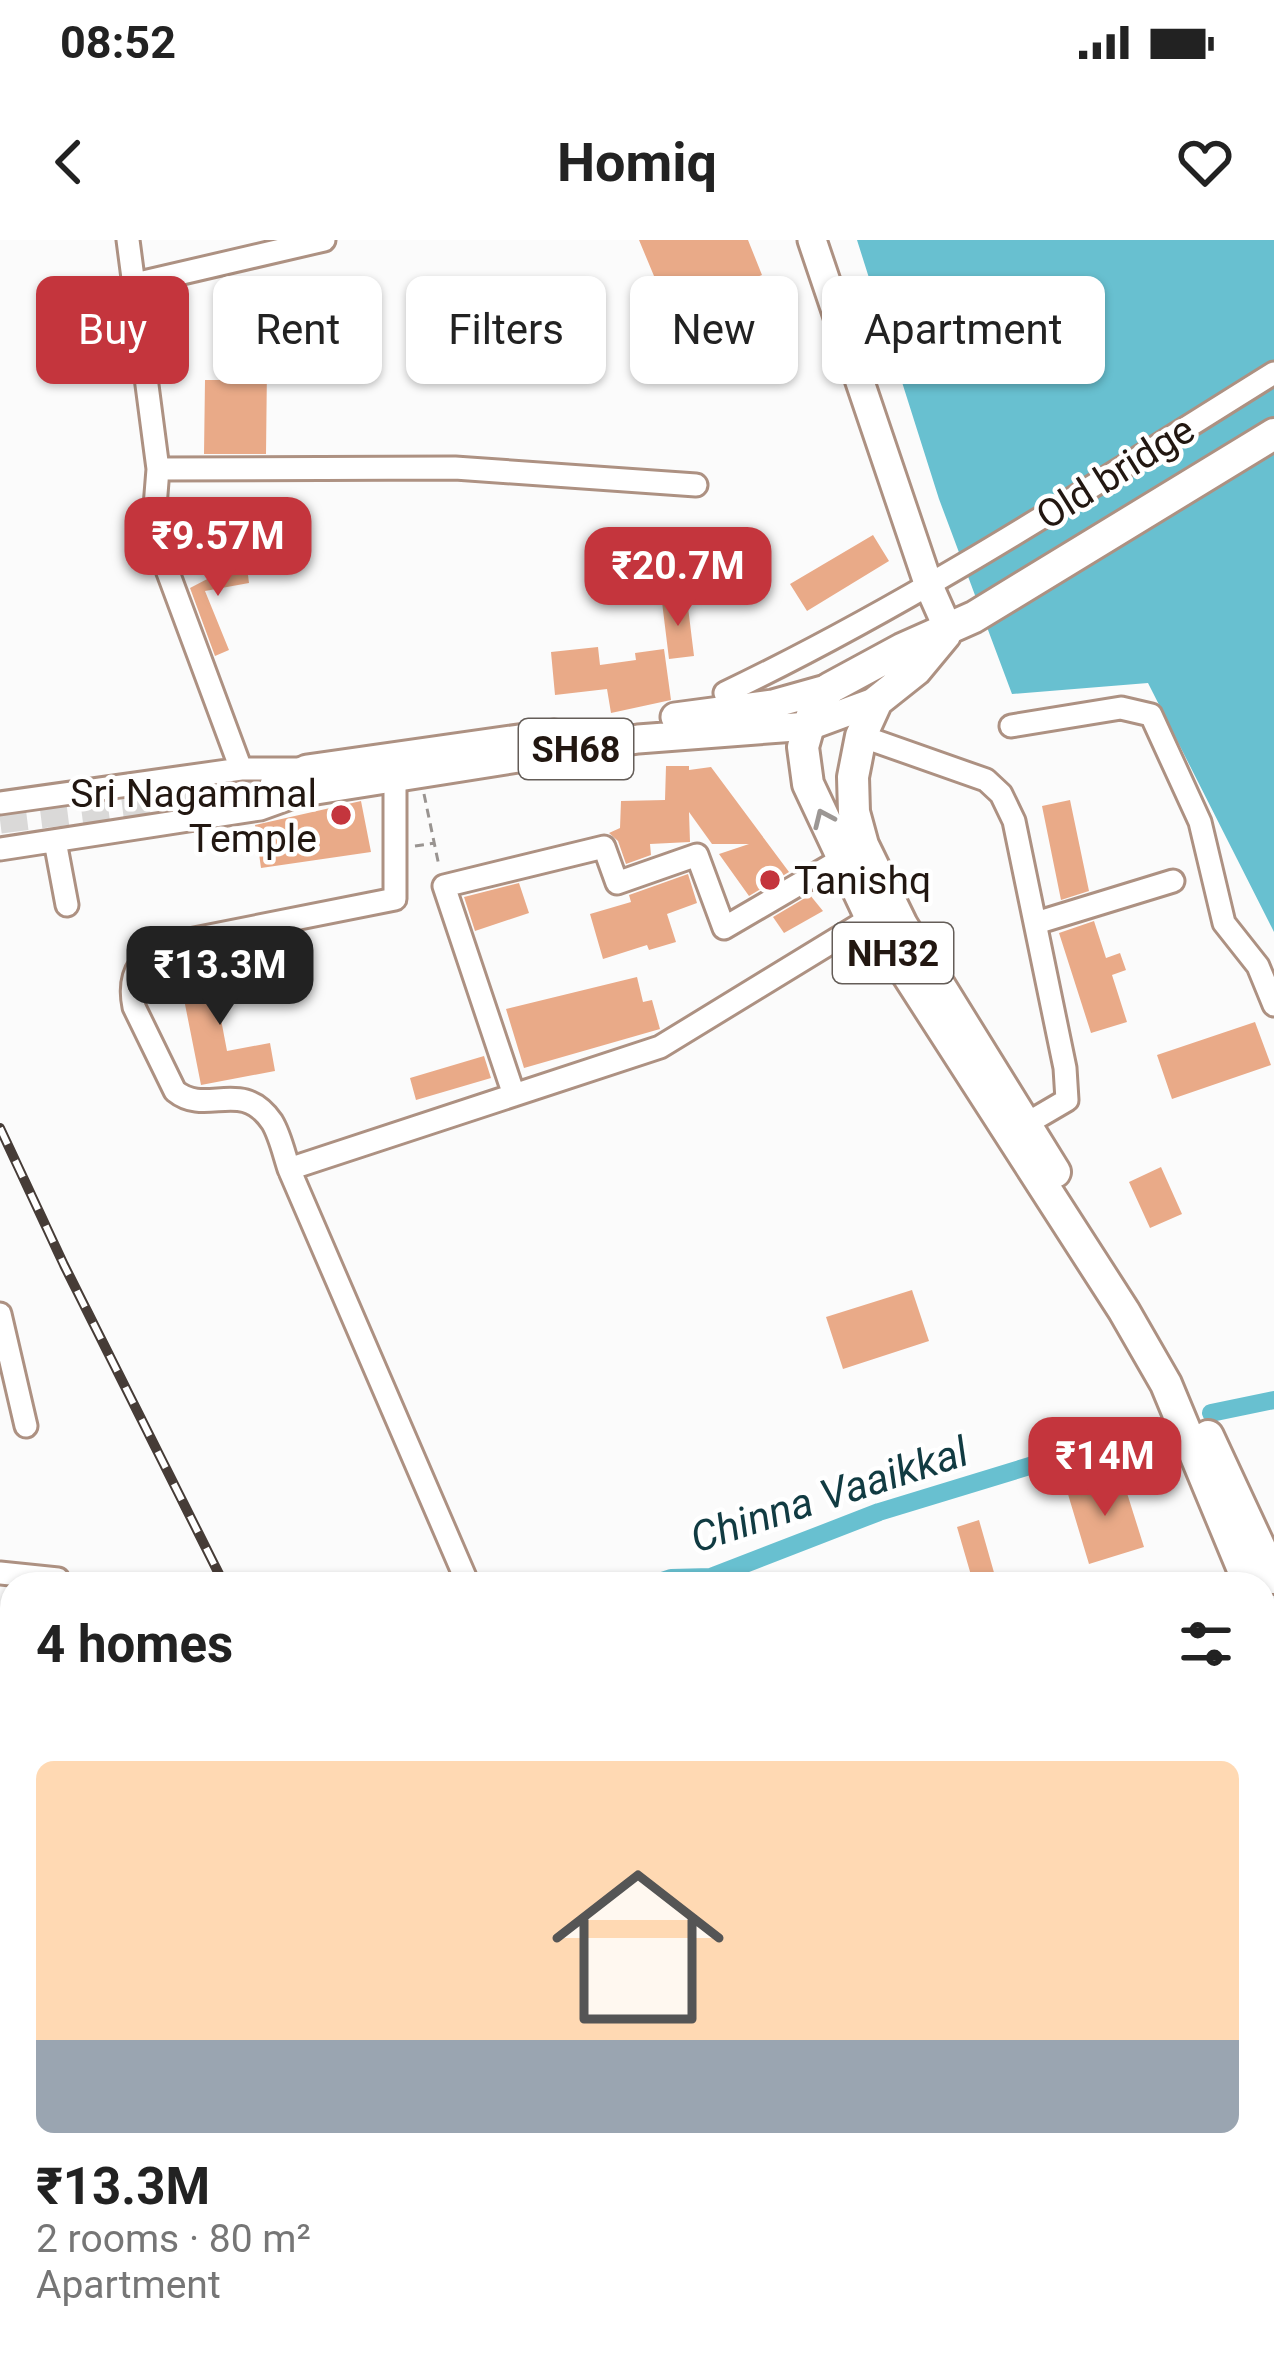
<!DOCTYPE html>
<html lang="en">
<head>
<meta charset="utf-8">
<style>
	body { margin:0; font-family:Roboto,sans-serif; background:#f2f2f2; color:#222; height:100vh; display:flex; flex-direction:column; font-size:45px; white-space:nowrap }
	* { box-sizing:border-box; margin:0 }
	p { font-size:39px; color:#767676 }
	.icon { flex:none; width:66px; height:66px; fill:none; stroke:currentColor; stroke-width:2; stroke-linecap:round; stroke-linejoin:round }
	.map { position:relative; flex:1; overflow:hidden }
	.drawer { position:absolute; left:0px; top:1332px; width:1275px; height:807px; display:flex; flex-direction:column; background:#fff; border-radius:36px 36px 0 0; box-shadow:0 3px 9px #0004 }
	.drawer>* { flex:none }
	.top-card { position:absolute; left:36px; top:36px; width:1203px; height:108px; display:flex; gap:24px }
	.price { position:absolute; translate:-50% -102px; padding:0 27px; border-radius:24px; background:#c4353d; color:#fff; font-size:39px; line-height:78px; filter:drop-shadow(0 3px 6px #0008) }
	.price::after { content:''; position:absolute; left:50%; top:72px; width:36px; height:27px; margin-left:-18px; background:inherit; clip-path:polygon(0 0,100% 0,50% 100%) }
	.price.current { background:#222; color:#fff }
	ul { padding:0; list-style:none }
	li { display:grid; align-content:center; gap:24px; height:636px; padding:0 36px }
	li+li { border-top:3px solid #e0e0e0 }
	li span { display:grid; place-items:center; height:372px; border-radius:18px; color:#555 }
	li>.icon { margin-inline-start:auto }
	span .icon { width:216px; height:216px; fill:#fffc; stroke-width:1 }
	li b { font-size:51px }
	h2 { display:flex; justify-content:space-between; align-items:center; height:144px; padding:0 36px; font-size:51px }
	.chip { padding:0 42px; border-radius:18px; background:#fff; box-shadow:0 3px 9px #0004; font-size:42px; line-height:108px }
	.chip.current { background:#c4353d; color:#fff }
	.status { display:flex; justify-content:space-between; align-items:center; height:84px; padding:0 60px; background:#fff; direction:ltr }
	.status svg { height:33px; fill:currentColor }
	header { display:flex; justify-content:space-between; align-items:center; height:156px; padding:0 36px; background:#fff; font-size:54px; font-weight:700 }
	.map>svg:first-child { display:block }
</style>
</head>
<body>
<div class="status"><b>08:52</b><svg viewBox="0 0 49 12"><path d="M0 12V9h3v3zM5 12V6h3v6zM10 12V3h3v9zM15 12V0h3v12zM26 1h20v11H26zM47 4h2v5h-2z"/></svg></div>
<header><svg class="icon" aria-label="back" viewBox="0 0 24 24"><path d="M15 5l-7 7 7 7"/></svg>Homiq<svg class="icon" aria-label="heart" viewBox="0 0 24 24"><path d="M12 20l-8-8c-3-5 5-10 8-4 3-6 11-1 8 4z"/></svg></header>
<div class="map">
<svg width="1274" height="2137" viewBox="0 0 1274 2137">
	<rect width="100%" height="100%" fill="#fbfbfb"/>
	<path fill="#68c0d0" d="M857,0h417v692l-126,-249 -136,11 -73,-195z"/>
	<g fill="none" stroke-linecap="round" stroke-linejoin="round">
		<path stroke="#68c0d0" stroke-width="18" d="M1211,1173l63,-13
			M653,1344l18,-6 40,-1 168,-65 285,-87
			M0,1624h12"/>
	</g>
	<path fill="#e9aa88" d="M639,0h109l14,35 -93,37z
		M240,126h27l-1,88h-62l1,-74h34z
		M873,295l16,26 -82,50 -17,-27z
		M246,319l3,24 -44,8 24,59 -14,6 -25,-68 23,-12 -3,-8z
		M687,359l7,57 -25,3 -7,-57z
		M598,407l2,18 36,-5 -1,-7 29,-4 7,51 -60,13 -4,-24 -52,6 -4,-43z
		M666,526h23v4l22,-3 78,105 -40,24 -30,-42 30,-10h-37l-23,-32 1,30 -40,2 1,11 -25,9 -8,-23 -9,-8 11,-5 1,-27 44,-1z
		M1070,560l19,91 -28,9 -19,-94z
		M361,561l10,51 -110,16 -6,-43z
		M688,634l9,29 -30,11 9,28 -27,8 -2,-5 -44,14 -13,-45 41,-12 -2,-7z
		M519,643l10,30 -54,18 -11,-34z
		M810,655l13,16 -39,22 -11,-16z
		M1094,681l12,37 14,-5 6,17 -14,5 15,47 -36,11 -32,-100z
		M252,725l4,20 -40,8 11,58 43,-8 5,28 -74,14 -21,-106z
		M637,737l6,25 9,-2 8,29 -136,39 -18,-59z
		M1255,782l16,43 -99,34 -15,-44z
		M484,816l7,22 -75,22 -6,-22z
		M1161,927l21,47 -32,14 -21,-46z
		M912,1050l17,51 -86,28 -17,-52z
		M1121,1234l23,73 -55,17 -22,-73z
		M979,1280l16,56 -22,6 -16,-55z"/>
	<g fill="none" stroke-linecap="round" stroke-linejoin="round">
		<path stroke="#dad9d8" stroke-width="27" stroke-dasharray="27 14" stroke-linecap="butt" d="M0,580l264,-33"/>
		<defs>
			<path id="minor" d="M128,0l30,229 -5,63 88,237
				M135,44l189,-44
				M158,229l297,-1 241,17
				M725,453c192,-92 369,-208 549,-320
				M1011,486l110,-18 30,7 49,107 24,101 34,43 16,39
				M861,496l125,44 15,14 13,27 51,247 2,32 -41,24
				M395,538v121l-231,46c-26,13 -36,33 -30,62l41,84c32,26 66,-14 97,31 8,13 12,32 17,47l179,415
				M0,563l241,-34h62
				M55,601l12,64
				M0,609l260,-40 50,-18
				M1036,683l137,-42
				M514,855l-70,-209 160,-39 13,36 80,-28 27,73 118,-69
				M289,929l371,-122 211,-129
				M0,1074l26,112
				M0,1333l58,6
				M0,1655l12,2
				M0,2044l12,-83
				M384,2127l48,10
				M537,2127l5,10
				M706,2127l12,10
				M1129,2127l1,10"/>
			<path id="major" d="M812,0l117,346 20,45
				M675,477l98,-13 57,-16
				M274,545l36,6 328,-52 171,-13 68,-25
				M274,545l33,-16 247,-35
				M0,1585l12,1
				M1263,2054l11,9"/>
			<path id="highway" d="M945,395l-29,35 -39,31 -16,35 -8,41 1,35 9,33 39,80 153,247
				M1208,1196l66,142
				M1249,1344l-83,-200 -42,-73 -253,-393 -63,-134 -5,-37 10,-36 17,-23 72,-39 72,-32 300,-183
				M1263,1375l11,24"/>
		</defs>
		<use href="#minor" stroke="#ad9182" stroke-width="27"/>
		<use href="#major" stroke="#ad9182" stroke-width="33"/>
		<use href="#highway" stroke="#ad9182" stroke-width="36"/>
		<path stroke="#999491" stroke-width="3" stroke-dasharray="9 6" stroke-linecap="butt" d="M424,554l15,72
			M415,606l20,-3"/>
		<use href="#minor" stroke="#fff" stroke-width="21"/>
		<use href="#major" stroke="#fff" stroke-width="27"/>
		<use href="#highway" stroke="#fff" stroke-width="30"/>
		<defs>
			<path id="rail" d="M0,888l64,137 160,319
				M623,2127l5,10"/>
		</defs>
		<use href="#rail" stroke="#463c37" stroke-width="10"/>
		<use href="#rail" stroke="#fff" stroke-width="6" stroke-dasharray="18" stroke-linecap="butt"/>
	</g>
	<defs><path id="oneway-chevron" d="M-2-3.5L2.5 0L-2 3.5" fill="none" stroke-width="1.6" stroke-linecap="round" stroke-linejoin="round" transform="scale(3)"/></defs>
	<use stroke="#9c9794" href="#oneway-chevron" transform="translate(823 578) rotate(-114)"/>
	<g fill="#c4353d" stroke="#fff" stroke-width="4.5">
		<circle cx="341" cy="575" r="12"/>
		<circle cx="770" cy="640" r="12"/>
	</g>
	<g text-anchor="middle" stroke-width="9" stroke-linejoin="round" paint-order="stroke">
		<g fill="#fff" stroke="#645d58" stroke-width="3">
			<rect x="519" y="479" width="114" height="60" rx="9"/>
			<rect x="833" y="683" width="120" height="60" rx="9"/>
		</g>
		<g font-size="36" font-weight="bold" fill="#221711">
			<text x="576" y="522">SH68</text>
			<text x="893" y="726">NH32</text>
		</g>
		<g font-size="39" fill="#221711" stroke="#fff">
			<text transform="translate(1115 232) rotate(-32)" y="14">Old bridge</text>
		</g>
		<g font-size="39" fill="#221711" stroke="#fff" text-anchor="end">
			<text x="317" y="567">Sri Nagammal<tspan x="317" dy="45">Temple</tspan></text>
			<text x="794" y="654" text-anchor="start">Tanishq</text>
		</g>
		<g font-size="42" font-style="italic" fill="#113b42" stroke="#fff">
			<text transform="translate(829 1254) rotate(-18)" y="15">Chinna Vaaikkal</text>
		</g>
	</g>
</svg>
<b class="price" style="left:218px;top:359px">₹9.57M</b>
<b class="price" style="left:678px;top:389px">₹20.7M</b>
<b class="price current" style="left:220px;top:788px">₹13.3M</b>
<b class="price" style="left:1105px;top:1279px">₹14M</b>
<div class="top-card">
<a class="chip current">Buy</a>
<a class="chip">Rent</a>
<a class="chip">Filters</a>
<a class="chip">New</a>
<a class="chip">Apartment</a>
</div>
<section class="drawer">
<h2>4 homes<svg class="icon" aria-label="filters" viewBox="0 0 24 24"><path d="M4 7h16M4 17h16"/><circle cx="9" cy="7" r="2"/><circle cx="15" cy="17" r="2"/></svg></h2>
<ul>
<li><span style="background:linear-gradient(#ffd9b3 75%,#9aa5b1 0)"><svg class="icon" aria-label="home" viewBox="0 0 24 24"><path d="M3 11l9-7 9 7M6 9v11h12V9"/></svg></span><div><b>₹13.3M</b><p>2 rooms · 80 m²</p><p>Apartment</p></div></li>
</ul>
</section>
</div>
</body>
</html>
